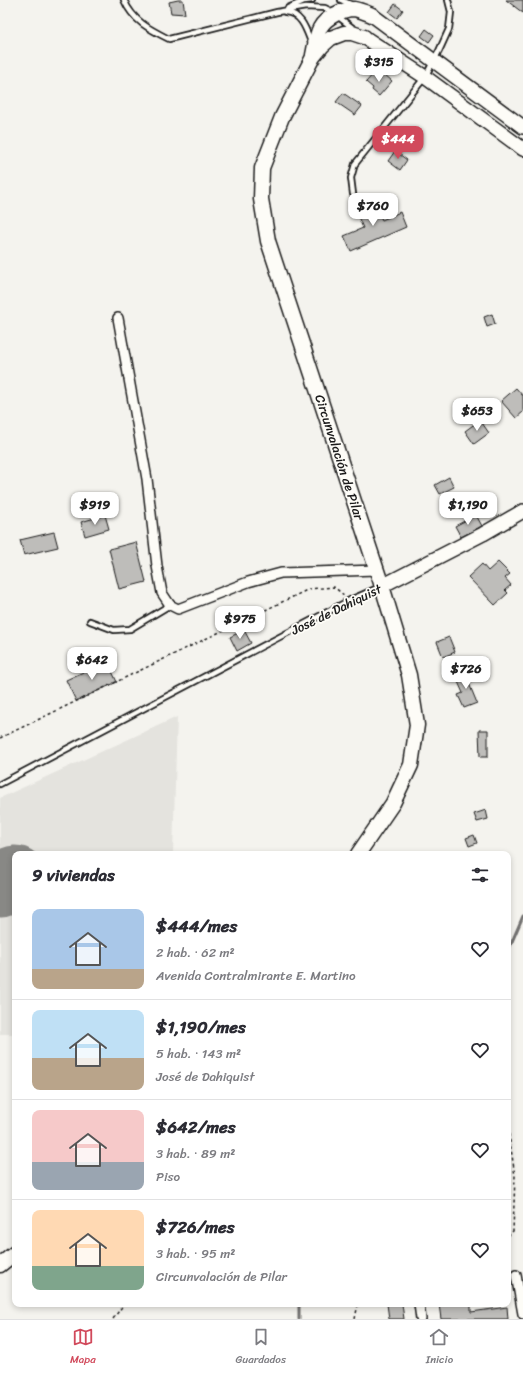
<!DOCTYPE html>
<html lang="es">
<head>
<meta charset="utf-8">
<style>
	body { margin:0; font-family:Sriracha,sans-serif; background:#f2f2f3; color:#2b2b33; height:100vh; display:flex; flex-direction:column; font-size:15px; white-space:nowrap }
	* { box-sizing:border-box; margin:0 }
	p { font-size:13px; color:#7c7c81 }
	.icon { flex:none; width:22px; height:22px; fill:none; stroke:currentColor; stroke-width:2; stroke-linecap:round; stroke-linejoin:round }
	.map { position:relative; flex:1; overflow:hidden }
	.sheet { position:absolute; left:12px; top:851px; width:499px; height:456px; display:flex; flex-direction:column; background:#fff; border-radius:8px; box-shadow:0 2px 6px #0003 }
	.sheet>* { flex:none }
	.price { position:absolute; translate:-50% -34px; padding:0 9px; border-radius:8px; background:#fff; color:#222; font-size:13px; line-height:26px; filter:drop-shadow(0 1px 2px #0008) }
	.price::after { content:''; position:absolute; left:50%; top:24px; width:12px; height:9px; margin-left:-6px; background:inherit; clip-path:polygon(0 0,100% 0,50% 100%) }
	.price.selected { background:#d1495b; color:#fff }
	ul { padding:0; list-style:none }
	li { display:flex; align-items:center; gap:12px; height:100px; padding:0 20px }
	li+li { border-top:1px solid #e1e1e2 }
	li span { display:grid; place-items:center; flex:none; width:112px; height:80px; border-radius:8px; color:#555 }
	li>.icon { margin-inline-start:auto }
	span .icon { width:48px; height:48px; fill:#fffc; stroke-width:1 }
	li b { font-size:17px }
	h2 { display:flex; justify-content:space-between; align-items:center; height:48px; padding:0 20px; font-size:17px }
	.tabs { display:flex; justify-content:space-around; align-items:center; height:56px; border-top:1px solid #e1e1e2; background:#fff; font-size:11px; color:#7c7c81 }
	.tabs a { display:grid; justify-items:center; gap:2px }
	.tabs .selected { color:#d1495b }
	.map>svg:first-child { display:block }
</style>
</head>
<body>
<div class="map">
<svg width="523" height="1319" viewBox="0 0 523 1319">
	<rect width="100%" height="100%" fill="#f4f3ee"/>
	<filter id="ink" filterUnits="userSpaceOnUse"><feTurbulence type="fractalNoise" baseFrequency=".025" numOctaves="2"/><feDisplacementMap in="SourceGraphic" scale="8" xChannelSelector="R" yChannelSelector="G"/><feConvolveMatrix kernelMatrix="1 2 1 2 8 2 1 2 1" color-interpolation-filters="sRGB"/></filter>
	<g filter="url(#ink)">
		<path fill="#e4e3de" d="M177,717l-4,137h-158v180h-15v-236z"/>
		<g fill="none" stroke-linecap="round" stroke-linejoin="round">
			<path stroke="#72716f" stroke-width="3" d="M508,951l15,-35
				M299,1319v-15"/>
			<path stroke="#888885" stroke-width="65" d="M0,885l15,-7"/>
		</g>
		<path fill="#bebdba" stroke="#1c1c1c" d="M178,0h5l2,14 -14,-1 -2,-11z
			M506,0h17v13z
			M395,4l8,6 -6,8 -8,-6z
			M426,29l8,6 -5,7 -8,-6z
			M375,72l6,5 3,-3 8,7 -13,15 -7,-6 1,-2 -7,-6z
			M343,93l19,13 -7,9 -19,-13z
			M395,151l12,9 -7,10 -12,-9z
			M374,202l8,18 18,-8 6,15 -55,24 -7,-15 19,-8 -8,-18z
			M492,314l3,10 -8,3 -3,-10z
			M516,388l7,8v16l-7,6 -15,-17z
			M480,420l9,13 -15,11 -9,-13z
			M449,477l5,10 -14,7 -5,-9z
			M105,515l4,14 -24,7 -4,-14z
			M476,515l6,11 -21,11 -6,-11z
			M54,532l4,15 -34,8 -4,-15z
			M136,542l10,40 -27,7 -10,-40z
			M498,562l12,12 -5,4 6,7 -6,5 3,3 -13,12 -27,-28 14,-13 6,7z
			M244,630l7,13 -14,8 -7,-14z
			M449,637l6,15 -12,5 -6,-15z
			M107,661l10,21 -41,19 -10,-21z
			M463,671l1,2 4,-2 3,8 -3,2 9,22 -13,5 -6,-13 5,-2 -8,-18z
			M479,730h9v27h-8z
			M486,810l2,9 -11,3 -3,-8z
			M474,835l3,8 -8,3 -3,-8z
			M387,1304h15l2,15h-15z
			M439,1304h32v8l36,-5 1,12h-67z"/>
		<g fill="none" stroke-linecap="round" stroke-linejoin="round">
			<defs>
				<path id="service" d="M124,0c9,21 25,29 45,39l108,-27 29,-5 19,1 6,3 23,18
					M341,0l12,5
					M288,8l16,-7 8,-1
					M285,12c16,1 21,17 26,30
					M353,194l-2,-16 4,-14 70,-87 14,-26 10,-22 2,-17 -3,-12
					M90,621l24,9 16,-1 40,-24
					M0,784l350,-184 30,-13"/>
				<path id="minor" d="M118,318l29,161 10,87 5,27 8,12 8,4 70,-27 33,-9 96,-3
					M516,1275l7,39
					M419,1304l2,15"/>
				<path id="secondary" d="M372,15l151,112
					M364,37l61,40 98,72
					M382,586l101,-52 40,-23"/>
				<path id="primary" d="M313,55c2,-9 3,-19 7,-27 6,-11 23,-19 34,-19 6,1 13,4 18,6
					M358,854l35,-51 18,-38 6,-40 -8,-50 -27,-89 -114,-345 -7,-42 1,-31 20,-51 31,-60 9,-11 9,-8 13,-5h8l12,4
					M0,1265l15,-12"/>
			</defs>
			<use href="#service" stroke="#1c1c1c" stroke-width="8"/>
			<use href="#minor" stroke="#1c1c1c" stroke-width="12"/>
			<use href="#secondary" stroke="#1c1c1c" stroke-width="16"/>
			<use href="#primary" stroke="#1c1c1c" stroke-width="17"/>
			<path stroke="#1c1c1c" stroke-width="1.5" stroke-dasharray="3 3" stroke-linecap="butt" d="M0,738l309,-149 25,-2 11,9
				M508,1128l7,48 -2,55 -5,5
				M113,1319l11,-15
				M355,1319l3,-15"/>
			<use href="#service" stroke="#fdfcf7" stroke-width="4.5"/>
			<use href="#minor" stroke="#fdfcf7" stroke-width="9"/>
			<use href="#secondary" stroke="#fdfcf7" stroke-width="13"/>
			<use href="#primary" stroke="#fdfcf7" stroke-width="14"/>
		</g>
	</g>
	<g text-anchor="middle" stroke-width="3.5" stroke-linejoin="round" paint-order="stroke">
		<g font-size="13" fill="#1c1c1c" stroke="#fdfcf7">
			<text transform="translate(340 457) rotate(72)" y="5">Circunvalación de Pilar</text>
			<text transform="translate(336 609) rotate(-26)" y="5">José de Dahiquist</text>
		</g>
	</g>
</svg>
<b class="price" style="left:379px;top:83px">$315</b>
<b class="price selected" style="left:398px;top:160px">$444</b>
<b class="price" style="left:373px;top:227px">$760</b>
<b class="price" style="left:477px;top:432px">$653</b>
<b class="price" style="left:95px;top:526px">$919</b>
<b class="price" style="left:468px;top:526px">$1,190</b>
<b class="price" style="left:240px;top:640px">$975</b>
<b class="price" style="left:92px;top:681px">$642</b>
<b class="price" style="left:466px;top:690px">$726</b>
<section class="sheet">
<h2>9 viviendas<svg class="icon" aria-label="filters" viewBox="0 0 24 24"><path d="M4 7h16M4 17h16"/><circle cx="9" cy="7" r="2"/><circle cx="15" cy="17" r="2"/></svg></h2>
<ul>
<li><span style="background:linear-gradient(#a9c7e8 75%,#b9a48a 0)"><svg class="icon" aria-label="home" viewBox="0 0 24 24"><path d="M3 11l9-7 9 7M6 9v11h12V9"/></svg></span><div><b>$444/mes</b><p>2 hab. · 62 m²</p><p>Avenida Contralmirante E. Martino</p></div><svg class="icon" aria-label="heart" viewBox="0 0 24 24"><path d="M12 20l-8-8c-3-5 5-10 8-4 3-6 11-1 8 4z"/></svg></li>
<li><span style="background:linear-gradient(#bfe0f5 60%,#b9a48a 0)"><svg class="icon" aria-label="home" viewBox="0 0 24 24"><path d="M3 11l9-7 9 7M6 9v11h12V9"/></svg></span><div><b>$1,190/mes</b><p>5 hab. · 143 m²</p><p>José de Dahiquist</p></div><svg class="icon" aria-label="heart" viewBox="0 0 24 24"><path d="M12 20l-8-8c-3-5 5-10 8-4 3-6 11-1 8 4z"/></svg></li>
<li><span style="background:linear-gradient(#f6c9c9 65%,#9aa5b1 0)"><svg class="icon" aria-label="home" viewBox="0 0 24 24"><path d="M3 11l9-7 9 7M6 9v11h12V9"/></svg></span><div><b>$642/mes</b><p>3 hab. · 89 m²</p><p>Piso</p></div><svg class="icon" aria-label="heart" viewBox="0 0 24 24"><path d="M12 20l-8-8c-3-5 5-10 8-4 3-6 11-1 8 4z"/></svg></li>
<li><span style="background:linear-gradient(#ffd9b3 70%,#7fa58c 0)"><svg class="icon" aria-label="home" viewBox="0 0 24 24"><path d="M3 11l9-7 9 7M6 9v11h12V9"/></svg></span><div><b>$726/mes</b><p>3 hab. · 95 m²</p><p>Circunvalación de Pilar</p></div><svg class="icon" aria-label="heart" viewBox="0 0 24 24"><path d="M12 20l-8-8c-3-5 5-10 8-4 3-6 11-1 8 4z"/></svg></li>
</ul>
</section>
</div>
<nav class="tabs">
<a class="selected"><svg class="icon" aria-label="map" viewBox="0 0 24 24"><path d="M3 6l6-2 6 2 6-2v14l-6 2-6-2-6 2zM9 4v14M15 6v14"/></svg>Mapa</a>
<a><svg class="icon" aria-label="saved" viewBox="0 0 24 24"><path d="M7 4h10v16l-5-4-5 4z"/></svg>Guardados</a>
<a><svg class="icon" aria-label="home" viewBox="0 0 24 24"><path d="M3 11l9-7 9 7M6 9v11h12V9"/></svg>Inicio</a>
</nav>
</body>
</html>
